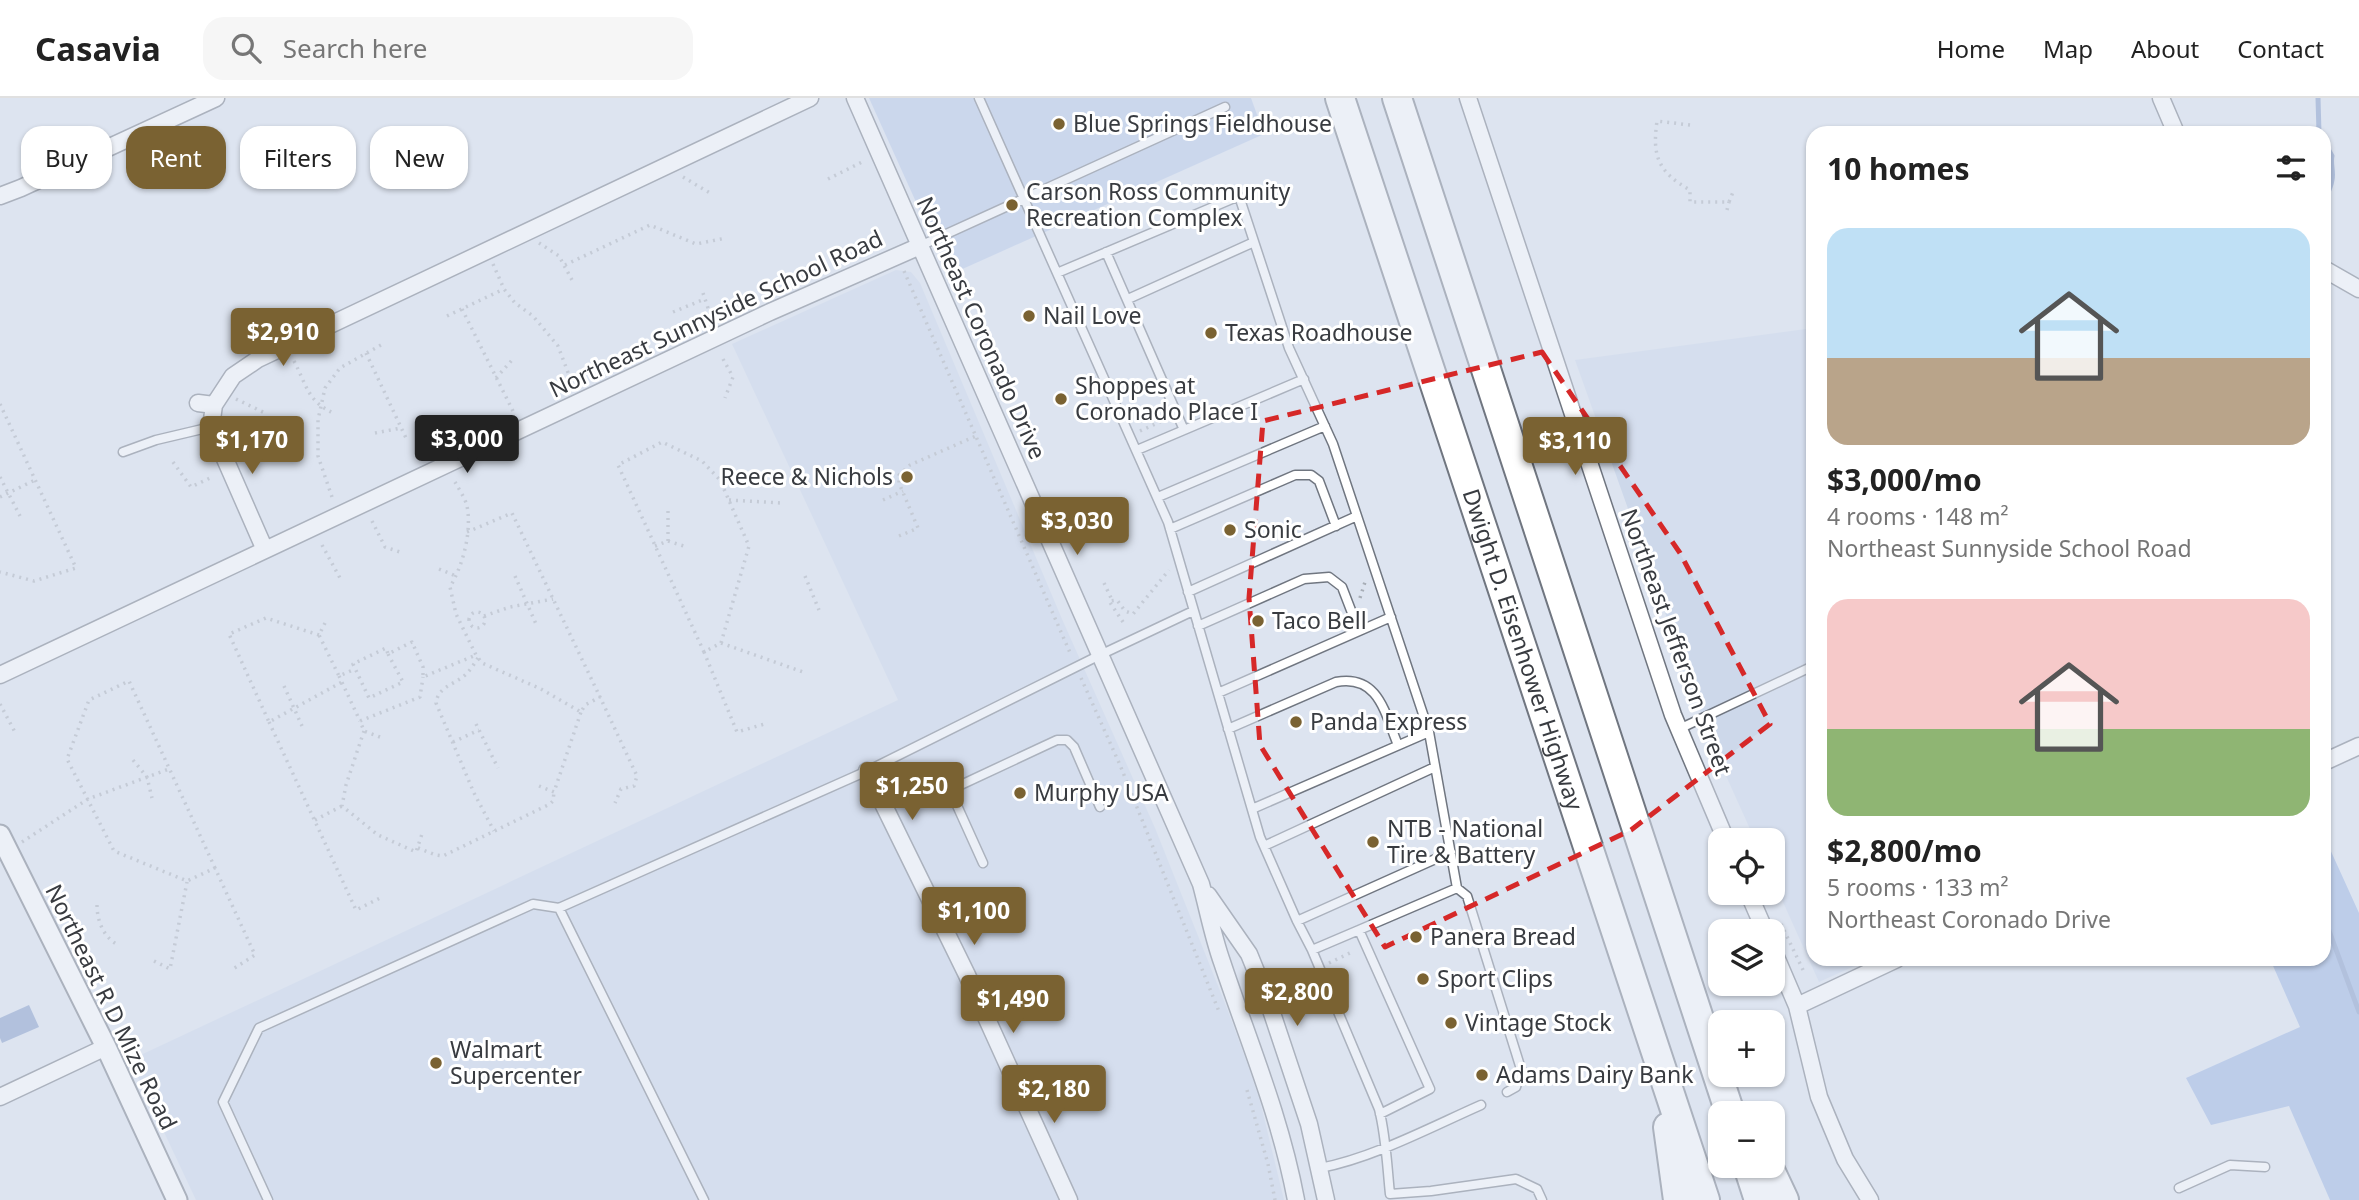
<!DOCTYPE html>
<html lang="en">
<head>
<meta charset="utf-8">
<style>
	body { margin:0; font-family:"Noto Sans",sans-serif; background:#f6f6f6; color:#222; height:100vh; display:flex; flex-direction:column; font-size:26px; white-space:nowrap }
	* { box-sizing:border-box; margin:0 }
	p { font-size:23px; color:#767676 }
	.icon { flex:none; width:38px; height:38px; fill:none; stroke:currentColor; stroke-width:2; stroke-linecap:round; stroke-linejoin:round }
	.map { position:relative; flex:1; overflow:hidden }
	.side { position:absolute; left:1806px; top:28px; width:525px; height:840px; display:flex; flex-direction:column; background:#fff; border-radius:21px; box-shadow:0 2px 5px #0004 }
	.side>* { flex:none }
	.guide { position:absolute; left:21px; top:28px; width:665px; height:63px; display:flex; gap:14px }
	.controls { position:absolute; left:1708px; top:730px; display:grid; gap:14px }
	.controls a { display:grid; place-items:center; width:77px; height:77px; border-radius:14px; background:#fff; box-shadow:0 2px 5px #0004; font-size:35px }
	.price { position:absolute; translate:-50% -60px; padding:0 16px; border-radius:7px; background:#7a6232; color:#fff; font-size:23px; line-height:46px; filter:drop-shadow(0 2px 4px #0008) }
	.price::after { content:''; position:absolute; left:50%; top:42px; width:21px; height:16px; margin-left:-10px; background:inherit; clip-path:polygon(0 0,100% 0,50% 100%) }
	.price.current { background:#222; color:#fff }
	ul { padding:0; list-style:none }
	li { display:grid; align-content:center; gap:14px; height:371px; padding:0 21px }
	li span { display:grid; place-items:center; height:217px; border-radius:21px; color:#555 }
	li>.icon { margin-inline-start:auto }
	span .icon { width:126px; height:126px; fill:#fffc; stroke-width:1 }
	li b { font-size:30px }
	h2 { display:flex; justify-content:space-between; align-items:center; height:84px; padding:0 21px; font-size:30px }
	.chip { padding:0 24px; border-radius:21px; background:#fff; box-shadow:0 2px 5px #0004; font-size:24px; line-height:63px }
	.chip.current { background:#7a6232; color:#fff }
	header { display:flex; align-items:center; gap:42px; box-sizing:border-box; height:98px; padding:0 35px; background:#fff; border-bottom:2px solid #e0e0e0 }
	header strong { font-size:33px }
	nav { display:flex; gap:38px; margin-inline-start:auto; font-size:24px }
	.search { width:490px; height:63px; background:#f6f6f6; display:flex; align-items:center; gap:18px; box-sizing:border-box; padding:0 24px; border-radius:21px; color:#767676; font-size:26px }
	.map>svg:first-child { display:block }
</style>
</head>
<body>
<header>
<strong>Casavia</strong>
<div class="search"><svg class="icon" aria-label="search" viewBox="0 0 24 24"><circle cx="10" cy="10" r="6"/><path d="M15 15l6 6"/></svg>Search here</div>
<nav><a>Home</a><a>Map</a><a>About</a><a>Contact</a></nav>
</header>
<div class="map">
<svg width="2359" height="1102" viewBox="0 0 2359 1102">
	<rect width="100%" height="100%" fill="#dde4f0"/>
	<path fill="#cdd8ea" d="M896,172l15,2 9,11 142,336 93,209 73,183 20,54 12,36 24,99h-1088l-66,-140 768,-360 -166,-356z
		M1813,230v631h57l-51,23 -46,-102v-40h-18l-42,-93 -138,-387z"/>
	<path fill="#b7c8e7" d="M869,0h382l13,36 -315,141z"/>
	<path fill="#98b2e1" d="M2324,738l35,77v287h-29l-41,-94 -78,19 -25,-47 114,-51 -30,-68h54z"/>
	<path fill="#7f98c6" d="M29,907l10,22 -37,16 -2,-5v-20z"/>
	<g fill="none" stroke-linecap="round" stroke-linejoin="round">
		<path stroke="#7f98c6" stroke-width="5" d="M2318,0l1,35
			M2324,44l8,14c-2,8 2,15 0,24 -1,7 -5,15 -8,22
			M2324,819l35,95"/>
		<defs>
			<path id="service" d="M979,0l189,424 92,315 37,84 15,29 67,159c7,27 8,56 11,85l41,-3 85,-12 21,10 5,11
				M920,148l305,-139
				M1106,154l78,178
				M1057,175l182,-77 50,152 44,96 96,288 28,156
				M1128,201l126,-57
				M1137,352l167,-71
				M123,354l33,-12 55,-13
				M1158,399l167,-71
				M1170,431l125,-54h16l8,6 17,45
				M1188,494l169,-76
				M1198,528l106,-47 25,-2 13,10 17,44
				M1218,595l173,-76
				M1228,631l108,-47c43,-8 49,32 62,63
				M1679,631l134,-63
				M1252,711l177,-77
				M1264,748l171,-79
				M983,765l-33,-73 107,-50h10l7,7 26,60
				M559,810l145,292
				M1297,823l154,-69
				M1359,832l98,-42 10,8 54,173 -5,18 -9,5
				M1312,852l47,-20 71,159 -50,25
				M1320,1070c53,-10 111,-41 161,-63
				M2179,1090l51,-23 35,2
				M268,1102l-45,-98 36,-74 274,-124 26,4 308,-137 233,-116 93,-44"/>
			<path id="minor" d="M855,0l346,786c7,26 12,53 21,78 27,81 58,153 74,238
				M1468,0l205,617 53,125
				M2161,0l15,35
				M0,98l21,-8 195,-90
				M2324,171l35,20
				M198,305l16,2 19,-29 25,-17 552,-261
				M214,307l-3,22 54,123
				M0,577l770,-363 150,-66
				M2324,664l35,-16
				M867,673l100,204 102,225
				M1748,794l17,39
				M1208,797l41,59 19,47 41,123 17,76
				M1773,852l24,56 22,91 26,62 25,41
				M1797,908l100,-47
				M0,999l106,-50"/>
			<path id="tertiary" d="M0,737l106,212 71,153"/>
			<g id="motorway">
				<path id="s1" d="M1340,0l365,1102"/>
				<path d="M1397,0l333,1015"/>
				<path d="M1668,1029l10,73"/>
				<path d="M1748,1068l11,34"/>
				<path d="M1768,1068l16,34"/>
			</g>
		</defs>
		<use href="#service" stroke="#707680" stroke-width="11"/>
		<use href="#minor" stroke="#707680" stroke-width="19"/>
		<use href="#tertiary" stroke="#707680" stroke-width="23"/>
		<use href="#motorway" stroke="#707680" stroke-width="32"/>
		<path stroke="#a8aeb7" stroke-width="3.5" stroke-dasharray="2 5" stroke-linecap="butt" d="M1690,27l-33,-4c-5,35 1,51 33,69v12h39l4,-10
			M683,79l27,16
			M828,81l34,-17
			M1727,112l2,-8
			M539,145l20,13 13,24
			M493,166l11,25 11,14 18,13 25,30 14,37
			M565,167l85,-40 46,19 30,-6
			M904,173l167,384
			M703,195l8,24
			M462,211l51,102
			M673,214l32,-13
			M447,218l57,-27
			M366,255l40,85
			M723,261l10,18 -8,21
			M294,263c13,25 14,42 42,53
			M496,280l16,-18
			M236,301l31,15
			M0,306l76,164 -42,13 -34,-9
			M1140,333l26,-12
			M375,335l26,-5
			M173,364l18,25 19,-9
			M0,379l20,39
			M455,384c4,7 10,16 12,24 5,26 -4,59 -17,81l6,27 20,41 6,8 59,26 40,23 4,-7 15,-8 37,79 -3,10 -13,3 -6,14
			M0,399l35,-17
			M332,399l-14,-41v-36l7,-32 15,-20 41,-23
			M729,402l53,3
			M883,402l20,-9
			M372,423l13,26 18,6
			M467,434l45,-19 88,184
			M899,438l19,-8 -19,-45v-8l11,-10 66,-29
			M668,443l19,6
			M322,447l18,33
			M1635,447l19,42 -1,13
			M655,448l13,-5v-35
			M439,471l17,7
			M515,478l21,48
			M805,478l14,34
			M1104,485l8,17
			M1360,500l5,-16
			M469 522a8 8 0 1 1 16 0a8 8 0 1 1-16 0Z
			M484,518l26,-9 43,-8
			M1123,524l-14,-21 8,-1 8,11 8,3 36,-44
			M325,525l-6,12 20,41 16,-7
			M319,537l-53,-17 -37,16 40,88 73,-40
			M721,545l82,29
			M704,554l-86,-187 44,-23 40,19 18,19 29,66 -28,97 -17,9 33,80 31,-9
			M388,556l15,28 -34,16 -16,-34 33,-16 2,6 24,-12 11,25v10l53,-22
			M478,560c-4,6 -8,13 -14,18 -11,9 -26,11 -28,27l38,90 20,38
			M339,578l21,45
			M1081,580l39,87 100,249
			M284,588l18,40
			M0,606l16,30
			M269,624l87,188 26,-13
			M476,626l22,44
			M364,633l-18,54 -4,21 36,29 38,17 6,-18
			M380,639l-16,-6 -4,-10 60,-24 3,-20
			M453,644l26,-12
			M133,662l14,17 5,21
			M539,688l15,6 27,-80
			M315,722l27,-14
			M22,744l66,-43 81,-30
			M418,750l18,7 7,1 107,-52 3,-3 1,-9
			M215,770l-86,-187 -40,19 -22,59 47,92 73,30 28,-13 40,87 -22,14
			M97,807c0,15 6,32 21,40
			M1781,826l23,48
			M154,863l16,8 17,-87
			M1329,865l23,-11
			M1247,992l21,74 7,36"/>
		<use href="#service" stroke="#fff" stroke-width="8"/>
		<use href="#minor" stroke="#fff" stroke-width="16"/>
		<use href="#tertiary" stroke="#fff" stroke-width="19"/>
		<use href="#motorway" stroke="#fff" stroke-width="28"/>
	</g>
	<path d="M0 0H2359V1102H0ZM1542,254l138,201 90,171 -139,106 -246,117 -125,-202 -11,-147 14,-177z" fill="#dde4f0" fill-opacity=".55" fill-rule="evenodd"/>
	<path fill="none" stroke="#d62828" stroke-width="5" stroke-dasharray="14 9" stroke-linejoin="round" d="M1542,254l138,201 90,171 -139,106 -246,117 -125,-202 -11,-147 14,-177z"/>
	<g fill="#7a6232" stroke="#fff" stroke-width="2.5">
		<circle cx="1059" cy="26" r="7"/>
		<circle cx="1012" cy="107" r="7"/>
		<circle cx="1029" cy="218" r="7"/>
		<circle cx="1211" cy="235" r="7"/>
		<circle cx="1061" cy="301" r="7"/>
		<circle cx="907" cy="379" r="7"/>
		<circle cx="1230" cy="432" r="7"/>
		<circle cx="1258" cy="523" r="7"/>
		<circle cx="1296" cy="624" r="7"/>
		<circle cx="1020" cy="695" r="7"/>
		<circle cx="1373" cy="744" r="7"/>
		<circle cx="1416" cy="839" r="7"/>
		<circle cx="1423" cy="881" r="7"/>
		<circle cx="1451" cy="925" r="7"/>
		<circle cx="436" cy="965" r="7"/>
		<circle cx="1482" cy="977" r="7"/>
	</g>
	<g text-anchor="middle" stroke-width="6" stroke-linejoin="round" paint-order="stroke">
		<g font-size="23" fill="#383b40" stroke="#fff" text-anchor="start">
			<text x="1073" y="34">Blue Springs Fieldhouse</text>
			<text x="1026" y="102">Carson Ross Community<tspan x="1026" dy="26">Recreation Complex</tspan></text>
			<text x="1043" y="226">Nail Love</text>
			<text x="1225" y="243">Texas Roadhouse</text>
			<text x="1075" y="296">Shoppes at<tspan x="1075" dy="26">Coronado Place I</tspan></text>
			<text x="893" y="387" text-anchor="end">Reece &amp; Nichols</text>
			<text x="1244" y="440">Sonic</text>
			<text x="1272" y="531">Taco Bell</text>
			<text x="1310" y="632">Panda Express</text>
			<text x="1034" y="703">Murphy USA</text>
			<text x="1387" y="739">NTB - National<tspan x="1387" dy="26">Tire &amp; Battery</tspan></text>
			<text x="1430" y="847">Panera Bread</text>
			<text x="1437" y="889">Sport Clips</text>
			<text x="1465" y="933">Vintage Stock</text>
			<text x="450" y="960">Walmart<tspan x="450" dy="26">Supercenter</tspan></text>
			<text x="1496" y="985">Adams Dairy Bank</text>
		</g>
		<g font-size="23" fill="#383b40" stroke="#fff">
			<text transform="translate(716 216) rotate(-25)" y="8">Northeast Sunnyside School Road</text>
			<text transform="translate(981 230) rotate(66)" y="8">Northeast Coronado Drive</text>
			<text transform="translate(1676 544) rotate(70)" y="8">Northeast Jefferson Street</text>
			<text dy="8" stroke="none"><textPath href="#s1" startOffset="581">Dwight D. Eisenhower Highway</textPath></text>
			<text transform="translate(111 909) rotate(64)" y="8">Northeast R D Mize Road</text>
		</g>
	</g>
</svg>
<div class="controls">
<a><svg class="icon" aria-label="locate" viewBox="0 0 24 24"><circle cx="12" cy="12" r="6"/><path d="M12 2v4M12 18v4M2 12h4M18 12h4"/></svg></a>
<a><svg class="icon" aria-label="layers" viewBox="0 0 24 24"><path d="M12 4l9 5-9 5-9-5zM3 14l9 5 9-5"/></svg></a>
<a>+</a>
<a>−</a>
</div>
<b class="price" style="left:283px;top:270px">$2,910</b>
<b class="price current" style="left:467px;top:377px">$3,000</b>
<b class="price" style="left:252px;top:378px">$1,170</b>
<b class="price" style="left:1575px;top:379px">$3,110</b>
<b class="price" style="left:1077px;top:459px">$3,030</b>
<b class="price" style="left:912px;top:724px">$1,250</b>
<b class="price" style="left:974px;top:849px">$1,100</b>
<b class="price" style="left:1297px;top:930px">$2,800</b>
<b class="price" style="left:1013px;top:937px">$1,490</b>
<b class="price" style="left:1054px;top:1027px">$2,180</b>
<div class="guide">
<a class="chip">Buy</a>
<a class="chip current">Rent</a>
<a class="chip">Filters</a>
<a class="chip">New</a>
</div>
<section class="side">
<h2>10 homes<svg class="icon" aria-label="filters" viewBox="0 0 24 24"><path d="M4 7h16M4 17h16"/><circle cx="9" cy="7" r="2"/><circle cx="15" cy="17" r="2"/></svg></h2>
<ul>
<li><span style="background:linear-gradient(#bfe0f5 60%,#b9a48a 0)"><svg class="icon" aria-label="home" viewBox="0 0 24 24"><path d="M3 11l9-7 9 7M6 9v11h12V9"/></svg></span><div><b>$3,000/mo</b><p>4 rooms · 148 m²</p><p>Northeast Sunnyside School Road</p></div></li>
<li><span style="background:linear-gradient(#f6c9c9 60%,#8fb573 0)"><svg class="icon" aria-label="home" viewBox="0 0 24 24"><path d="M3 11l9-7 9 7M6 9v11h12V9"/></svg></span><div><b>$2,800/mo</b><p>5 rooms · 133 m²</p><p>Northeast Coronado Drive</p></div></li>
</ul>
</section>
</div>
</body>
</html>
